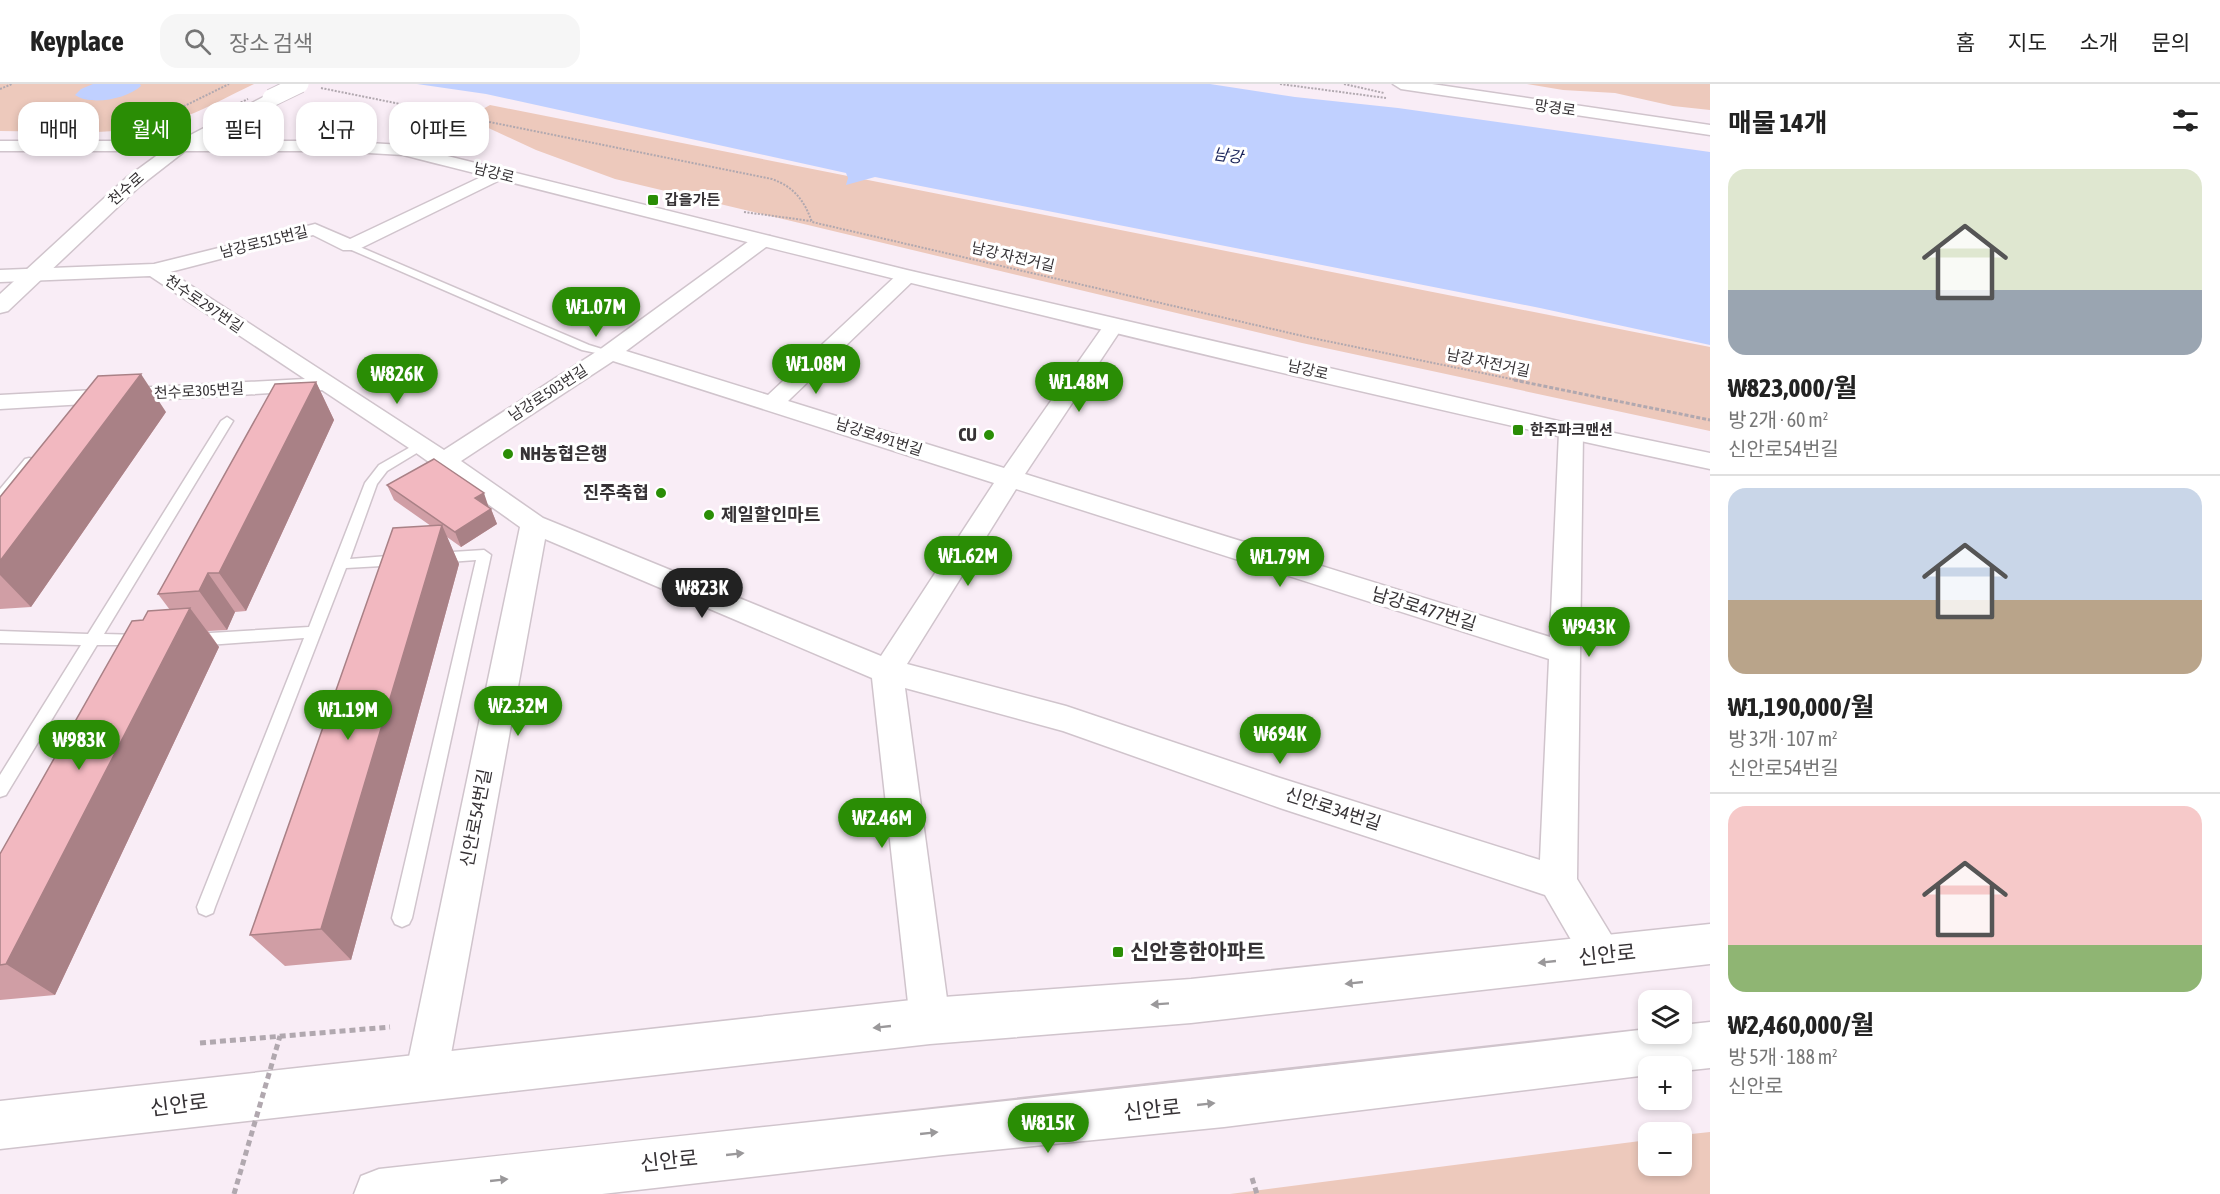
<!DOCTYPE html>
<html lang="ko">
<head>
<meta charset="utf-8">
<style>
	body { margin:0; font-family:"Asap Condensed","Noto Sans KR",sans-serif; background:#f6f6f6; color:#222; height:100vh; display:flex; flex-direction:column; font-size:22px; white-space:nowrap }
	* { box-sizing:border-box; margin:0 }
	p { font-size:20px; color:#767676 }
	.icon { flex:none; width:33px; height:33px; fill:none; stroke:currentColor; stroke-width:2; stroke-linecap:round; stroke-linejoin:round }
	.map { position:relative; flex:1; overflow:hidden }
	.side { display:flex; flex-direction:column; background:#fff; width:510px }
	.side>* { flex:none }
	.top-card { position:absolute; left:18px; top:18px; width:570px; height:54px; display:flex; gap:12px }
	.buttons { position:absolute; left:1638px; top:906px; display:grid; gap:12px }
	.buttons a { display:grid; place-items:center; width:54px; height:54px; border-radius:12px; background:#fff; box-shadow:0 3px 9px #0003; font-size:30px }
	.price { position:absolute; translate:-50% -51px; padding:0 14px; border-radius:21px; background:#2a8d05; color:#fff; font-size:20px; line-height:39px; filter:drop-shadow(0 2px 3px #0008) }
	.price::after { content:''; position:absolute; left:50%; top:36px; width:18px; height:14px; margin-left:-9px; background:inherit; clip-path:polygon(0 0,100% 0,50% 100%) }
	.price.selected { background:#222; color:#fff }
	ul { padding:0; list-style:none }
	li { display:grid; align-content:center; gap:12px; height:318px; padding:0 18px }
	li+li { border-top:2px solid #e0e0e0 }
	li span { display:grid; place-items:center; height:186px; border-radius:18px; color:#555 }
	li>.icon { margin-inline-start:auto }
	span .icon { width:108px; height:108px; fill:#fffc; stroke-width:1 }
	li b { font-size:26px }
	h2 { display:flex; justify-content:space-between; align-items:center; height:72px; padding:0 18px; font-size:26px }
	.chip { padding:0 21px; border-radius:18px; background:#fff; box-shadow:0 3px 9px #0003; font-size:21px; line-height:54px }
	.chip.selected { background:#2a8d05; color:#fff }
	header { display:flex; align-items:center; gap:36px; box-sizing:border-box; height:84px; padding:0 30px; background:#fff; border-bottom:2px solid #e0e0e0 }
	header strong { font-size:28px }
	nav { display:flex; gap:33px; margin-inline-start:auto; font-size:21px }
	.search { width:420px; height:54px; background:#f6f6f6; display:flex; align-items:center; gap:15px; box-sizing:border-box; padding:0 21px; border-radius:18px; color:#767676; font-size:22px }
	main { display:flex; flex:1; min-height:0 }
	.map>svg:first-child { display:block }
</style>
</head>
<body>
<header>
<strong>Keyplace</strong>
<div class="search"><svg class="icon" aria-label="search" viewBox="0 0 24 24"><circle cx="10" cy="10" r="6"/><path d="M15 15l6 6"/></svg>장소 검색</div>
<nav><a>홈</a><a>지도</a><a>소개</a><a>문의</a></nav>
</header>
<main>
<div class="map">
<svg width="1710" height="1110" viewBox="0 0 1710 1110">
	<rect width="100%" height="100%" fill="#f9edf6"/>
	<path fill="#edc9bc" d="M0,0h254c-26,12 -52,28 -80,36 -55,18 -117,11 -174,11z
		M1527,0h183v26l-37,-4 -58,-13 -52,-3z
		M490,21l1220,242v84l-408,-88 -687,-164 -79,-29 -69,-32z
		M1710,1048v62h-480l418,-54v26h34v-31z"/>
	<path fill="#c0d0ff" d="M93,0h47l1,2c-14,13 -50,20 -66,9l6,-6z
		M417,0h793l85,13 103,11 312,44v193l-170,-37 -665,-131 -29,8 2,-7 -2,-5 -360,-79z"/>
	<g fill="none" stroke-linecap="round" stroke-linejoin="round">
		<defs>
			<path id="lane" d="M347,160h6l236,101 26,8 -5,3 -28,-6 -235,-102z
				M227,333l6,4 -129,213 36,1 5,2 3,4 -3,4h-48l-91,150 -6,2v-22l81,-130 -81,-2v-12l88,3 133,-213z
				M421,357l4,1v6l-38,23 -10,13 -27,75 50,-4 7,5 -7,5 -54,3 -131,339 -2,6 -7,3 -7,-3 -2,-6 107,-269 -110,8 -5,-2 -3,-4 3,-4 5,-2 115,-7 56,-144 14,-18z
				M29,374l4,1 2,3 -2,3 -28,35 -5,1v-12l25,-30z
				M484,466l7,5 -79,363 -3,6 -7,3 -7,-3 -3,-6 84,-358 -40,3 -7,-5 7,-5z"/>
			<path id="street" d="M498,85l8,5 -2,4 -147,72h-14l-30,-15 -143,37 274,178 158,-102 154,-112h14l2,4 -2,4 -144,107 142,44 132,-123h14l3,4 -3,4 -126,121 216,67 103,-147 7,-2 7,2 3,4 -99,149 525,163 9,-205 3,-5 9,-2 9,2 3,5 -6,447 39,64 6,13 -6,13 -14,6 -14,-6 -43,-74 -265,-87 -217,-77 -158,-43 45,333 -6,14 -14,6 -14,-6 -6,-14 -38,-343 -327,-139 -98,537 -6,15 -15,6 -15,-6 -6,-15 115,-549 -108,-77 -90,-60 -322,19v-14l305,-16 -155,-103 -150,6v-12l154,-6 161,-40 35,15zM613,277l381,122 -113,173 -338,-138 -82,-57zM1016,405l533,170 -9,201 -260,-82 -214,-72 -159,-42z"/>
			<path id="secondary" d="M1393,0h39l278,41v10l-309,-46z
				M271,9l8,5 -2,3 -73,40h130l69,4 504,125 664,154 139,29v16c-438,-93 -873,-204 -1307,-314l-69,-4h-149l-45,35 -132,125 -8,2v-19l126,-116 37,-27h-163v-10h179z
				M1710,840v40l-519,59 -261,21 -930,105v-48l930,-103 261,-19z
				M1710,938v46l-28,3v-5h-34v9l-424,52 -281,28 -341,39h-248l7,-18 18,-7c423,-47 847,-90 1269,-140v5h34v-9z"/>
		</defs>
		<use href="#lane" stroke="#d0c4cc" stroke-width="3"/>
		<use href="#street" stroke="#d0c4cc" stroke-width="3"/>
		<use href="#secondary" stroke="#d0c4cc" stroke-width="3"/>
		<path stroke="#b1a8af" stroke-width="2" stroke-dasharray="2 1.5" stroke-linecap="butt" d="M1280,0l106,14
			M1344,0l40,9
			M321,4l451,91c22,8 32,21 40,43l495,115 214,44
			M0,5l12,-5
			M146,41l83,-41
			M744,128l67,9"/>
		<path stroke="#b1a8af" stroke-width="3" stroke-dasharray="4 2" stroke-linecap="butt" d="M1514,296l196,40"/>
		<path stroke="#b1a8af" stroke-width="5" stroke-dasharray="6 4" stroke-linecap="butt" d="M200,959l190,-16
			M1252,1094l5,16"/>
		<use href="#lane" fill="#fff" fill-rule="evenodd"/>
		<use href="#street" fill="#fff" fill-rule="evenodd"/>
		<use href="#secondary" fill="#fff" fill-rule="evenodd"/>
		<defs>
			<path id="secondary-bridge" d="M271,14l29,-14"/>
		</defs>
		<use href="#secondary-bridge" stroke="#d0c4cc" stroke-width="19" stroke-linecap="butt"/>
		<path stroke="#b1a8af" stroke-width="2" stroke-dasharray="2 1.5" stroke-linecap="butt" d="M206,35l42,-20"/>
		<path stroke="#b1a8af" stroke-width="5" stroke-dasharray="6 4" stroke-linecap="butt" d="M234,1110l46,-158"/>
		<use href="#secondary-bridge" stroke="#fff" stroke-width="17"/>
	</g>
	<path fill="#d09ea5" d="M316,298l18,38 -88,191 -11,1 -8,18 -19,1 11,16 -164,348 -55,5v-146l143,-234 27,-10 -12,-16z
		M166,328l-135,195 -31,2v-112z
		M387,401l104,24 6,15 -36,23 -14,-10 12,27 -108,396 -66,6 -35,-31 181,-409 -37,-26z"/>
	<path fill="#a98186" d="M141,290l25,38 -135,195 -31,-32v-14z
		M316,298l18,38 -88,191 -27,-38z
		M484,409l5,15 -14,-10z
		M491,425l6,15 -36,23 -6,-15z
		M442,441l17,39 -108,396 -30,-31z
		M208,489l27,39 -8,18 -28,-39z
		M190,524l29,39 -164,348 -49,-31z"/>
	<path fill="#f2b8c0" stroke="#a98186" stroke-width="1.5" d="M141,290l-141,187v-64l98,-121z
		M316,298l-97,191h-11l-9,18 -41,3 117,-210z
		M434,375l50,34 -9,5 16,11 -36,23 -68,-47z
		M442,441l-121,404 -71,6 143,-407z
		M190,524l-184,356 -6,1v-111l132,-233 11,-1 5,-9z"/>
	<defs><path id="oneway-solid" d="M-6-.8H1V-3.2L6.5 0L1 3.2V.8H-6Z" transform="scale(1.5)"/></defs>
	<g fill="#9a989a">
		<use href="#oneway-solid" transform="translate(1547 878) rotate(174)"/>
		<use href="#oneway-solid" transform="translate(1354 899) rotate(174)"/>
		<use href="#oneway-solid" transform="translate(1160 920) rotate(176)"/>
		<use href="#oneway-solid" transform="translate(882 943) rotate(174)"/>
		<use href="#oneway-solid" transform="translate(1206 1020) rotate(-6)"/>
		<use href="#oneway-solid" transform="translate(929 1049) rotate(-6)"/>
		<use href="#oneway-solid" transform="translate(735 1070) rotate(-6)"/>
		<use href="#oneway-solid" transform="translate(499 1096) rotate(-6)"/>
	</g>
	<g fill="#2a8d05" stroke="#fff" stroke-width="2">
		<rect x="647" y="110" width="12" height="12" rx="3"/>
		<rect x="1512" y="340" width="12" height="12" rx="3"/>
		<circle cx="989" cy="351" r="6"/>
		<circle cx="508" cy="370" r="6"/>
		<circle cx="661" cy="409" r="6"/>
		<circle cx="709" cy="431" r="6"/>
		<rect x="1112" y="862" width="12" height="12" rx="3"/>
	</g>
	<g text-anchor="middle" stroke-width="6" stroke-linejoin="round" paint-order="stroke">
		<g font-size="15" fill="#363235" stroke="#fff">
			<text transform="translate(1555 24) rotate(8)" y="5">망경로</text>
			<text transform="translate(494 89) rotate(14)" y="5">남강로</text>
			<text transform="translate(126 105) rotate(-41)" y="5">천수로</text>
			<text transform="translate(264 158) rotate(-14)" y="5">남강로515번길</text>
			<text transform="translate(1013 173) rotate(13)" y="5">남강 자전거길</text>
			<text transform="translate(204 220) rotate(34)" y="5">천수로297번길</text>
			<text transform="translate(1488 279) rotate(12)" y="5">남강 자전거길</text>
			<text transform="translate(1308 286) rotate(13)" y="5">남강로</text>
			<text transform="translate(199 307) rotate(-3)" y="5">천수로305번길</text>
			<text transform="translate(548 309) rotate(-33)" y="5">남강로503번길</text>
			<text transform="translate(879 353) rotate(18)" y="5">남강로491번길</text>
		</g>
		<g font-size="15" font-weight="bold" fill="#363235" stroke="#fff" text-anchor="start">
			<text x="665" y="121">갑을가든</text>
			<text x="1530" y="351">한주파크맨션</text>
		</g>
		<g font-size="16" font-style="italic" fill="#182359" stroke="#fff">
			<text transform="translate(1228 71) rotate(8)" y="6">남강</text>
		</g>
		<g font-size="18" font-weight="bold" fill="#363235" stroke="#fff" text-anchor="end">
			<text x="977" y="357">CU</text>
			<text x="520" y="376" text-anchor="start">NH농협은행</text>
			<text x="649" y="415">진주축협</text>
			<text x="721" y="437" text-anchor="start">제일할인마트</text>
		</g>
		<g font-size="18" fill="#363235" stroke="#fff">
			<text transform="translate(1424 525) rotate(17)" y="6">남강로477번길</text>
			<text transform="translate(1333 725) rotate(18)" y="6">신안로34번길</text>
			<text transform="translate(476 734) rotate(-79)" y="6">신안로54번길</text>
		</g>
		<g font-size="21" font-weight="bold" fill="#363235" stroke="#fff" text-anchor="start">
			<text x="1130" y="875">신안흥한아파트</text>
		</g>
		<g font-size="21" fill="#363235" stroke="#fff">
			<text transform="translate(1607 871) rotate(-6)" y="7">신안로</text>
			<text transform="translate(179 1021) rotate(-7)" y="7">신안로</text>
			<text transform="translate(1152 1026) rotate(-6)" y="7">신안로</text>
			<text transform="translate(669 1077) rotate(-6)" y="7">신안로</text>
		</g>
	</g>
</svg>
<div class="buttons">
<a><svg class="icon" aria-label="layers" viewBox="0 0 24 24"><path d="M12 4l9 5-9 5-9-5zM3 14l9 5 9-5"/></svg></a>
<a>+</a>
<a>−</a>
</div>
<b class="price" style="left:596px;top:254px">₩1.07M</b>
<b class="price" style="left:816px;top:311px">₩1.08M</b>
<b class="price" style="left:397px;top:321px">₩826K</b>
<b class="price" style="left:1079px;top:329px">₩1.48M</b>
<b class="price" style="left:968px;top:503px">₩1.62M</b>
<b class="price" style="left:1280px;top:504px">₩1.79M</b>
<b class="price selected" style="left:702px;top:535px">₩823K</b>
<b class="price" style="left:1589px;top:574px">₩943K</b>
<b class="price" style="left:518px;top:653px">₩2.32M</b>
<b class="price" style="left:348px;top:657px">₩1.19M</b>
<b class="price" style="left:1280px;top:681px">₩694K</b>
<b class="price" style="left:79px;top:687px">₩983K</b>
<b class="price" style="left:882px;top:765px">₩2.46M</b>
<b class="price" style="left:1048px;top:1070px">₩815K</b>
<div class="top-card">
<a class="chip">매매</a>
<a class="chip selected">월세</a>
<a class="chip">필터</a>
<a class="chip">신규</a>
<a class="chip">아파트</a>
</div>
</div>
<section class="side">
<h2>매물 14개<svg class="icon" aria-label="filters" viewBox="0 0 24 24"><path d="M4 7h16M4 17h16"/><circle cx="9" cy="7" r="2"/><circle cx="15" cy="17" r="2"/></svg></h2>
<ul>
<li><span style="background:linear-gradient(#dfe7d0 65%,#9aa5b1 0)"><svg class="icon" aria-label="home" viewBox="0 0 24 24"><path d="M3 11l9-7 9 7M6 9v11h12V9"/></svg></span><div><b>₩823,000/월</b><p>방 2개 · 60 m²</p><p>신안로54번길</p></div></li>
<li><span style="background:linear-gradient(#c9d6e8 60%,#b9a48a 0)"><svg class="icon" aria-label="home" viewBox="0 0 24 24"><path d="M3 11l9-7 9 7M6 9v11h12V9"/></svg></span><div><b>₩1,190,000/월</b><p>방 3개 · 107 m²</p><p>신안로54번길</p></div></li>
<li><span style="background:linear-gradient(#f6c9c9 75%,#8fb573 0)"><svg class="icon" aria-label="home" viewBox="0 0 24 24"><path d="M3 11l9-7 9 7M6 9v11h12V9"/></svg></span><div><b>₩2,460,000/월</b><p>방 5개 · 188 m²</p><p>신안로</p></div></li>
</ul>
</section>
</main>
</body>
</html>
